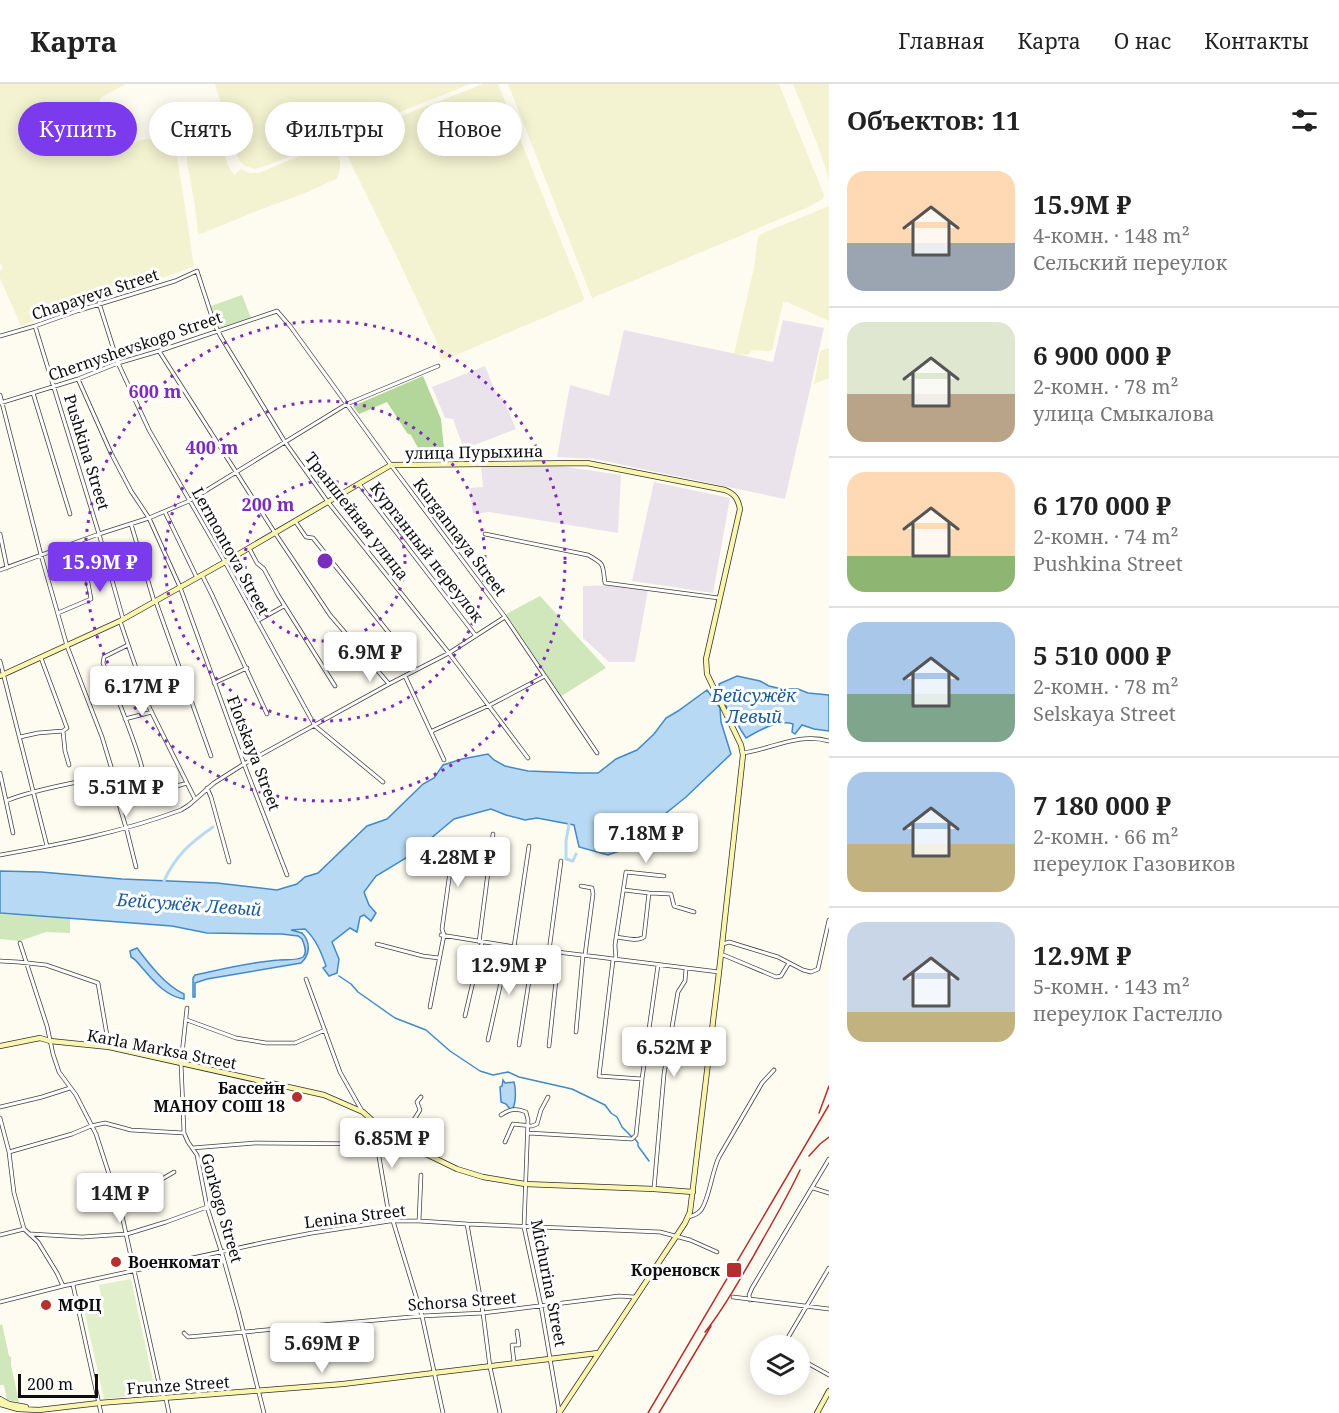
<!DOCTYPE html>
<html lang="ru">
<head>
<meta charset="utf-8">
<style>
	body { margin:0; font-family:"Noto Serif",serif; background:#f2f2f2; color:#222; height:100vh; display:flex; flex-direction:column; font-size:22px; white-space:nowrap }
	* { box-sizing:border-box; margin:0 }
	p { font-size:20px; color:#767676 }
	.icon { flex:none; width:33px; height:33px; fill:none; stroke:currentColor; stroke-width:2; stroke-linecap:round; stroke-linejoin:round }
	.map { position:relative; flex:1; overflow:hidden }
	.details { display:flex; flex-direction:column; background:#fff; width:510px }
	.details>* { flex:none }
	.hud { position:absolute; left:18px; top:18px; width:570px; height:54px; display:flex; gap:12px }
	.controls { position:absolute; left:750px; top:1251px; display:grid; gap:12px }
	.controls a { display:grid; place-items:center; width:60px; height:60px; border-radius:50%; background:#fff; box-shadow:0 3px 15px #0003; font-size:30px }
	.scale { position:absolute; left:18px; bottom:15px; width:80px; box-sizing:border-box; padding-left:6px; border:3px solid #0e0e0e; border-top:0; font-size:16px; line-height:21px; white-space:nowrap; color:#0e0e0e; -webkit-text-stroke:4px #fff; paint-order:stroke }
	.price { position:absolute; translate:-50% -51px; padding:0 14px; border-radius:6px; background:#fff; color:#222; font-size:20px; line-height:39px; filter:drop-shadow(0 2px 3px #0008) }
	.price::after { content:''; position:absolute; left:50%; top:36px; width:18px; height:14px; margin-left:-9px; background:inherit; clip-path:polygon(0 0,100% 0,50% 100%) }
	.price.on { background:#7c3aed; color:#fff }
	ul { padding:0; list-style:none }
	li { display:flex; align-items:center; gap:18px; height:150px; padding:0 18px }
	li+li { border-top:2px solid #e0e0e0 }
	li span { display:grid; place-items:center; flex:none; width:168px; height:120px; border-radius:18px; color:#555 }
	li>.icon { margin-inline-start:auto }
	span .icon { width:72px; height:72px; fill:#fffc; stroke-width:1 }
	li b { font-size:26px }
	h2 { display:flex; justify-content:space-between; align-items:center; height:72px; padding:0 18px; font-size:26px }
	.tag { padding:0 21px; border-radius:27px; background:#fff; box-shadow:0 3px 15px #0003; font-size:21px; line-height:54px }
	.tag.on { background:#7c3aed; color:#fff }
	header { display:flex; align-items:center; gap:36px; box-sizing:border-box; height:84px; padding:0 30px; background:#fff; border-bottom:2px solid #e0e0e0 }
	header strong { font-size:28px }
	nav { display:flex; gap:33px; margin-inline-start:auto; font-size:21px }
	main { display:flex; flex:1; min-height:0 }
	.map>svg:first-child { display:block }
</style>
</head>
<body>
<header>
<strong>Карта</strong>
<nav><a>Главная</a><a>Карта</a><a>О нас</a><a>Контакты</a></nav>
</header>
<main>
<div class="map">
<svg width="829" height="1329" viewBox="0 0 829 1329">
	<rect width="100%" height="100%" fill="#fefcf0"/>
	<path fill="#ebe3ec" d="M783,236l41,8 -39,171 -190,-40 -38,-2 13,-72 39,11 15,-66 149,32z
		M485,282l13,32h5l13,31 -52,20 -11,-30 -8,-1 -13,-31z
		M554,381l67,10 -3,58 -129,-21 -16,2 -4,-26 14,-1 -2,-21z
		M654,398l76,16 -17,95 -81,-12z
		M616,501l32,5 -13,72h-26l-26,-24v-52z"/>
	<path fill="#f3f2d1" d="M0,0h126l-25,13 -3,7 1,14 6,15 9,17 27,-10 14,-2 11,3 9,10 2,5 17,110 -15,6 -158,54 -21,-48v-7l3,-2 -3,-7z
		M215,0h255l-202,81 -13,4 -10,-3 -6,-6 -4,-10z
		M483,0h15l86,214 -1,3 -139,59 -4,-2 -4,-18 -40,-85 -55,-112 1,-4z
		M508,0h271l45,111 -1,4 -17,9 -214,90z
		M793,0h36v95l-11,-33z
		M333,58l7,19v7l-2,8 -2,3 -31,14 -46,17 -61,25 -3,-29 -8,-45v-5l3,-5 18,-7h14l6,22 6,9 7,-6 8,4h10z
		M829,122v115l-42,-19h-4l-11,48 -4,1 -16,-1 -4,5 -14,-1 20,-86 4,-31 3,-3z
		M829,264v30l-15,6 6,-33z"/>
	<path fill="#cfe7bb" d="M242,211l9,23 -32,10 -8,-22z
		M540,512l66,72 -46,29 -54,-83z
		M0,830l70,5v14l-24,-1 -26,9 -20,-2z
		M2,1240l7,32 2,1v8l8,37 -12,-2 -3,-15h-4v-60z"/>
	<path fill="#b3d79b" d="M423,292l18,43 4,39 -21,1 -13,-24 -4,-2 -20,-31 -28,12 -6,-8z"/>
	<path fill="#e1efcc" d="M131,1195l25,115 -52,5 -20,-89 19,-4 -4,-21z"/>
	<path fill="#b7d9f3" stroke="#428ac6" stroke-width="1.5" d="M737,592l23,5 9,5 13,3h16l10,4 21,2v36l-15,-2 -12,-4 -7,9 -3,-2 1,-8c-15,-5 -35,7 -47,14l-22,-35 -5,-19z
		M707,606l13,18 1,14 10,32 -45,43 -67,54 -11,4 -29,-8 -5,-22 -37,-7 -12,2 -19,-5 -15,-6 -37,10 -43,36 -35,21 -12,16 5,13 7,8 -5,8 -7,-6 -4,2 -3,15 -7,-4 -18,14 7,17 -2,14 -8,3 -6,-8 3,-2c-5,-14 -10,-27 -21,-37l-14,1 11,3c9,9 8,22 -1,30l-94,16 -12,4v14h-2v-19l2,-3c28,-6 56,-13 84,-15 7,-1 18,1 24,-3 5,-4 1,-13 -1,-18l-4,-3 -16,-2 -75,-1 -35,-7 -172,-13v-42l41,1 81,7 95,4 60,7 20,-6 8,-7 13,-4 49,-47 20,-7 36,-35 11,-6 9,-13 19,-6 26,-5 6,6 11,6 23,5 51,2h19l18,-14 21,-9 17,-16 12,-16 12,-7z
		M137,864c12,16 29,38 47,46v5c-16,-2 -29,-16 -39,-28 -5,-5 -8,-11 -14,-14l-1,-6z
		M503,996l2,3 9,-1c2,7 2,20 -1,26l-3,1 -4,-5 -5,-2 -1,-15 2,-1z"/>
	<g fill="none" stroke-linecap="round" stroke-linejoin="round">
		<path stroke="#428ac6" stroke-width="1.5" d="M339,892l12,8 7,8 37,26 31,12 24,21 30,20 13,4 15,-3 11,5 53,12 33,16 6,8 6,4 5,10 10,10
			M635,1055l3,4v3l11,15"/>
		<path stroke="#b7d9f3" stroke-width="3" d="M569,740l-3,17v18l7,2 3,-7
			M164,797c12,-26 26,-38 49,-54"/>
		<defs>
			<path id="street" d="M99,219l19,60 31,67 76,132 90,164 68,56
				M35,242l64,208 24,85
				M0,252l35,-10 42,-15 98,-30 22,-10 17,52 7,14 64,105 43,60 121,151 79,105
				M159,267l116,182 55,82 59,69
				M78,295l33,74 20,38 18,27 31,69 64,177 43,111
				M33,309l37,121
				M0,311l41,160 26,91 35,91 11,36 5,28 9,30 9,36
				M0,319l78,-24 40,-16 41,-12 118,-40 13,15 101,139 114,152 92,136
				M359,400l117,152
				M165,428l32,66
				M295,437l11,16 7,1 72,90 14,17 8,7 9,18
				M131,440l23,77
				M0,450l7,34
				M485,450l103,21c18,10 14,9 17,28l114,15
				M249,464l8,15 7,6 14,26 57,91
				M0,486l99,-36 50,-16 40,-17 158,-97 91,-38
				M202,491l10,20 55,119
				M156,518l55,154
				M58,529l33,-14 -11,-58
				M120,537l30,88 45,90
				M257,537l27,-15
				M128,561l-24,12 -1,6c13,31 26,63 36,94 4,13 6,25 11,37l37,-11
				M41,574l26,70 -4,3 2,20 4,14
				M0,577l47,185
				M405,592l39,84
				M214,599l33,-15
				M125,635l27,-7
				M432,647l58,-26 55,-29
				M20,653l18,-4 25,-2
				M743,669c29,-4 56,-21 86,-12
				M0,689l13,60
				M207,704l4,9 18,65
				M6,717c34,-14 72,-17 107,-28
				M0,771c62,-11 122,-23 181,-45l8,-5 25,-22 30,-19 145,-80 60,-31 56,-36
				M581,802l11,2 1,6 -8,61
				M624,806l25,3 22,1 3,12 20,6
				M441,851l68,11 210,26
				M616,853c9,1 21,5 28,0l5,-44
				M479,858l14,-108
				M20,859l27,83 6,28 6,18 17,23 20,39 25,77 39,177 2,6 4,5 3,14
				M377,860l46,12 16,2
				M723,860l6,-2 49,15 25,13 8,2 7,-3 11,-49
				M514,863l15,-101
				M549,867l12,-90
				M721,870l55,23 5,-1 8,-13
				M613,876l-14,116 43,3
				M616,876l-1,-15 11,-73 38,4
				M0,877l18,1 28,3 52,18 11,64
				M306,895l34,93 22,39
				M430,923l14,-72 -2,-6 12,-86
				M187,924l-6,55 3,70 4,9 9,13 10,52 16,50 15,53 26,103
				M465,932l17,-73
				M187,936l49,18 30,5h29l30,-13
				M576,948l7,-77
				M488,956l21,-94
				M519,961l15,-96
				M549,962l10,-94
				M0,1023l42,-10 28,-9
				M501,1031c8,-6 15,-7 25,-3l2,8 -4,107 17,79 18,105
				M0,1034l9,34 5,41 10,36 14,13 19,31 6,13
				M373,1038l17,99
				M528,1049l104,6 4,-4 6,-56 16,-114
				M402,1055l18,-29 -3,-8 4,-5
				M505,1058l8,-18 19,2 5,-2 4,-14 7,-13
				M192,1064l63,-5 122,1c14,-7 28,2 42,7
				M9,1068l63,-18 19,-8 14,-3 26,7 53,3
				M813,1104l16,5
				M654,1105l10,-115 14,-82 7,-11 1,-12
				M114,1106l20,-7 7,5 4,1 29,-17
				M688,1133c5,-1 9,-2 13,-7 8,-10 11,-39 18,-53l43,-74 12,-13
				M393,1137l29,95 21,97
				M419,1137l2,-46
				M467,1140l16,89 7,54 10,46
				M31,1150l51,3 45,-3 39,-12 41,-15
				M0,1151l24,-6
				M73,1201l28,128
				M733,1213l96,12
				M750,1216l-1,-5 3,-7 77,-129
				M0,1218l63,-16 203,-44 46,-9 78,-12h29l48,3 193,8 30,8 27,12
				M184,1249l4,4 234,-21 61,-3 136,-17 15,1
				M783,1262l46,-78
				M800,1275l29,16
				M514,1278l-2,-17h7l-2,-14"/>
			<path id="secondary" d="M0,592l120,-55 105,-59 166,-97 196,-2 138,27c10,4 13,9 15,19l-34,150 1,15 34,71 2,10 -24,217 -29,240 -5,11 -126,190
				M0,962l40,-8 10,3 59,6 215,48 39,17 10,9 53,33 31,15 26,8 42,7 129,5 39,3
				M0,1315l9,5 17,3
				M0,1320l18,5 21,1 60,-7 244,-19 255,-31
				M817,1329l12,-22"/>
		</defs>
		<use href="#street" stroke="#414141" stroke-width="4.5"/>
		<use href="#secondary" stroke="#303030" stroke-width="6"/>
		<use href="#street" stroke="#fff" stroke-width="3"/>
		<use href="#secondary" stroke="#faf6ae" stroke-width="4.5"/>
		<path stroke="#b62e2d" stroke-width="1.5" d="M819,1029l10,-27
			M809,1072l11,-12 9,-7
			M705,1248c19,-23 33,-50 48,-75 16,-29 33,-57 47,-87
			M648,1329l181,-308
			M659,1329l52,-87"/>
	</g>
	<g fill="none" stroke="#7b2cbf" stroke-width="3" stroke-dasharray="3 6">
		<circle cx="325" cy="477" r="80"/>
		<circle cx="325" cy="477" r="160"/>
		<circle cx="325" cy="477" r="240"/>
	</g>
	<g fill="#b62e2d" stroke="#fff" stroke-width="2">
		<circle cx="297" cy="1013" r="6"/>
		<circle cx="116" cy="1178" r="6"/>
		<rect x="726" y="1178" width="16" height="16" rx="3"/>
		<circle cx="46" cy="1221" r="6"/>
	</g>
	<g text-anchor="middle" stroke-width="6" stroke-linejoin="round" paint-order="stroke">
		<g font-size="16" fill="#0e0e0e" stroke="#fff">
			<text transform="translate(95 210) rotate(-18)" y="6">Chapayeva Street</text>
			<text transform="translate(135 262) rotate(-19)" y="6">Chernyshevskogo Street</text>
			<text transform="translate(87 368) rotate(73)" y="6">Pushkina Street</text>
			<text transform="translate(474 368) rotate(-1)" y="6">улица Пурыхина</text>
			<text transform="translate(357 432) rotate(52)" y="6">Траншейная улица</text>
			<text transform="translate(460 453) rotate(53)" y="6">Kurgannaya Street</text>
			<text transform="translate(231 467) rotate(61)" y="6">Lermontova Street</text>
			<text transform="translate(427 468) rotate(52)" y="6">Курганный переулок</text>
			<text transform="translate(254 669) rotate(69)" y="6">Flotskaya Street</text>
			<text transform="translate(162 965) rotate(11)" y="6">Karla Marksa Street</text>
			<text transform="translate(222 1124) rotate(74)" y="6">Gorkogo Street</text>
			<text transform="translate(355 1132) rotate(-7)" y="6">Lenina Street</text>
			<text transform="translate(549 1199) rotate(79)" y="6">Michurina Street</text>
			<text transform="translate(462 1217) rotate(-4)" y="6">Schorsa Street</text>
			<text transform="translate(178 1301) rotate(-4)" y="6">Frunze Street</text>
		</g>
		<g font-size="16" font-weight="bold" fill="#0e0e0e" stroke="#fff" text-anchor="end">
			<text x="285" y="1010">Бассейн<tspan x="285" dy="18">МАНОУ СОШ 18</tspan></text>
			<text x="128" y="1184" text-anchor="start">Военкомат</text>
			<text x="720" y="1192">Кореновск</text>
			<text x="58" y="1227" text-anchor="start">МФЦ</text>
		</g>
		<g font-size="18" font-style="italic" fill="#1e5d99" stroke="#fff">
			<text x="754" y="618">Бейсужёк<tspan x="754" dy="21">Левый</tspan></text>
			<text transform="translate(189 821) rotate(4)" y="6">Бейсужёк Левый</text>
		</g>
	</g>
	<circle cx="325" cy="477" r="9" fill="#7b2cbf" stroke="#fff" stroke-width="3"/>
	<g font-size="18" text-anchor="middle" font-weight="bold" fill="#7b2cbf" stroke="#fff" stroke-width="6" stroke-linejoin="round" paint-order="stroke">
		<text x="155" y="314">600 m</text>
		<text x="212" y="370">400 m</text>
		<text x="268" y="427">200 m</text>
	</g>
</svg>
<div class="controls">
<a><svg class="icon" aria-label="layers" viewBox="0 0 24 24"><path d="M12 4l9 5-9 5-9-5zM3 14l9 5 9-5"/></svg></a>
</div>
<div class="scale">200 m</div>
<b class="price on" style="left:100px;top:509px">15.9M ₽</b>
<b class="price" style="left:370px;top:599px">6.9M ₽</b>
<b class="price" style="left:142px;top:633px">6.17M ₽</b>
<b class="price" style="left:126px;top:734px">5.51M ₽</b>
<b class="price" style="left:646px;top:780px">7.18M ₽</b>
<b class="price" style="left:458px;top:804px">4.28M ₽</b>
<b class="price" style="left:509px;top:912px">12.9M ₽</b>
<b class="price" style="left:674px;top:994px">6.52M ₽</b>
<b class="price" style="left:392px;top:1085px">6.85M ₽</b>
<b class="price" style="left:120px;top:1140px">14M ₽</b>
<b class="price" style="left:322px;top:1290px">5.69M ₽</b>
<div class="hud">
<a class="tag on">Купить</a>
<a class="tag">Снять</a>
<a class="tag">Фильтры</a>
<a class="tag">Новое</a>
</div>
</div>
<section class="details">
<h2>Объектов: 11<svg class="icon" aria-label="filters" viewBox="0 0 24 24"><path d="M4 7h16M4 17h16"/><circle cx="9" cy="7" r="2"/><circle cx="15" cy="17" r="2"/></svg></h2>
<ul>
<li><span style="background:linear-gradient(#ffd9b3 60%,#9aa5b1 0)"><svg class="icon" aria-label="home" viewBox="0 0 24 24"><path d="M3 11l9-7 9 7M6 9v11h12V9"/></svg></span><div><b>15.9M ₽</b><p>4-комн. · 148 m²</p><p>Сельский переулок</p></div></li>
<li><span style="background:linear-gradient(#dfe7d0 60%,#b9a48a 0)"><svg class="icon" aria-label="home" viewBox="0 0 24 24"><path d="M3 11l9-7 9 7M6 9v11h12V9"/></svg></span><div><b>6 900 000 ₽</b><p>2-комн. · 78 m²</p><p>улица Смыкалова</p></div></li>
<li><span style="background:linear-gradient(#ffd9b3 70%,#8fb573 0)"><svg class="icon" aria-label="home" viewBox="0 0 24 24"><path d="M3 11l9-7 9 7M6 9v11h12V9"/></svg></span><div><b>6 170 000 ₽</b><p>2-комн. · 74 m²</p><p>Pushkina Street</p></div></li>
<li><span style="background:linear-gradient(#a9c7e8 60%,#7fa58c 0)"><svg class="icon" aria-label="home" viewBox="0 0 24 24"><path d="M3 11l9-7 9 7M6 9v11h12V9"/></svg></span><div><b>5 510 000 ₽</b><p>2-комн. · 78 m²</p><p>Selskaya Street</p></div></li>
<li><span style="background:linear-gradient(#a9c7e8 60%,#c2b280 0)"><svg class="icon" aria-label="home" viewBox="0 0 24 24"><path d="M3 11l9-7 9 7M6 9v11h12V9"/></svg></span><div><b>7 180 000 ₽</b><p>2-комн. · 66 m²</p><p>переулок Газовиков</p></div></li>
<li><span style="background:linear-gradient(#c9d6e8 75%,#c2b280 0)"><svg class="icon" aria-label="home" viewBox="0 0 24 24"><path d="M3 11l9-7 9 7M6 9v11h12V9"/></svg></span><div><b>12.9M ₽</b><p>5-комн. · 143 m²</p><p>переулок Гастелло</p></div></li>
</ul>
</section>
</main>
</body>
</html>
